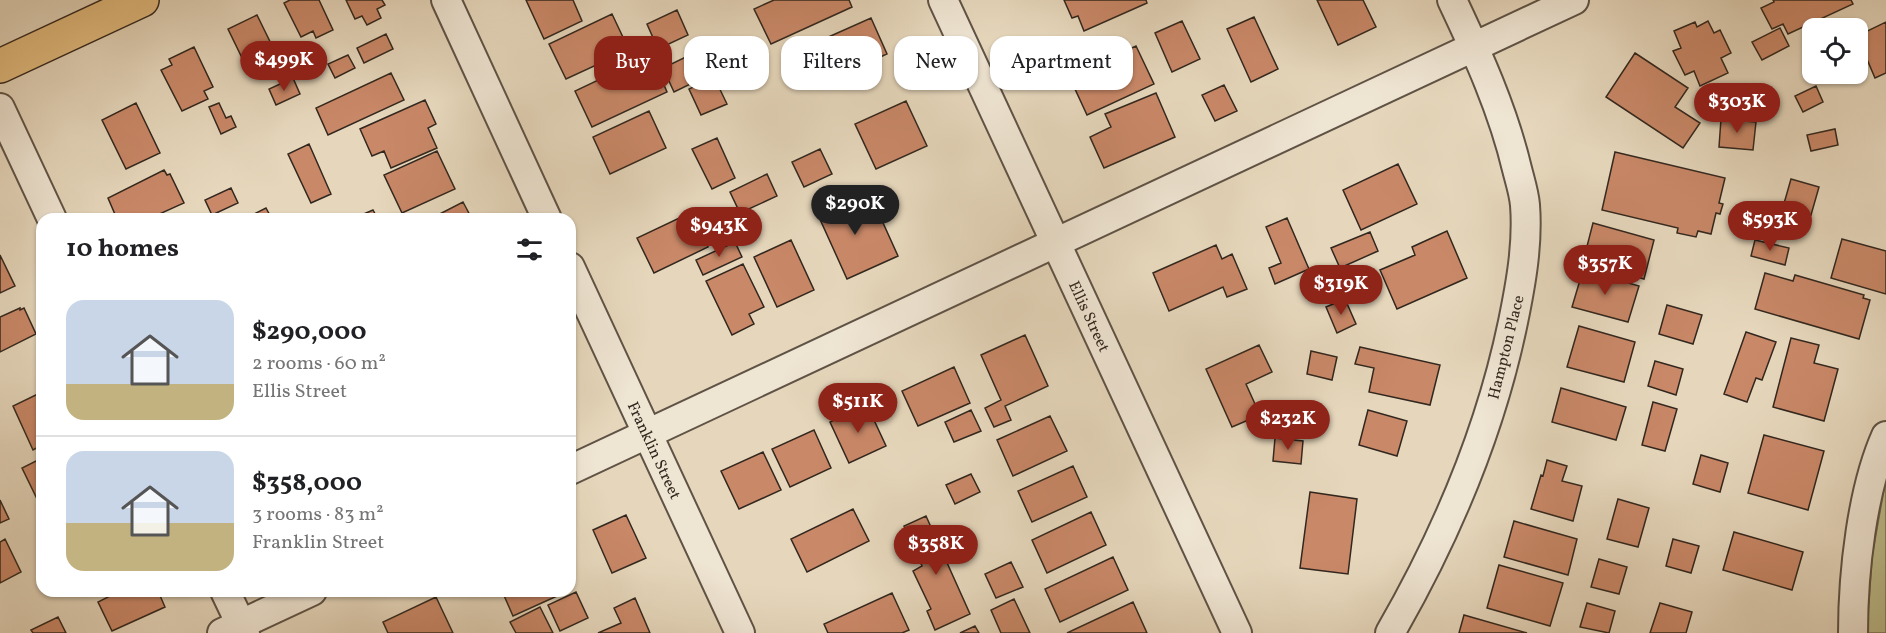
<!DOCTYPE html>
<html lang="en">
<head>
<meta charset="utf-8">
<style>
	body { margin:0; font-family:Vollkorn,serif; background:#f2f2f2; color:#202124; height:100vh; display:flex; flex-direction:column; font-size:22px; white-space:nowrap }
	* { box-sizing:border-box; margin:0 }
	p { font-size:20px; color:#757577 }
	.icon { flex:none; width:33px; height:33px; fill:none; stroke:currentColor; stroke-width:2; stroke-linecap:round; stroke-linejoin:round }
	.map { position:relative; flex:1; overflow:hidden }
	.panel { position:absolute; left:36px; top:213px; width:540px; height:384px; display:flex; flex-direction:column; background:#fff; border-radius:18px; box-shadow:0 2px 4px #0004 }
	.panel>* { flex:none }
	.banner { position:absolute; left:594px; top:36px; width:570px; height:54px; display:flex; gap:12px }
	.tools { position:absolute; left:1802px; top:18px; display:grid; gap:12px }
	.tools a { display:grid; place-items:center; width:66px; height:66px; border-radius:12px; background:#fff; box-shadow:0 2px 4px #0004; font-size:30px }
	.price { position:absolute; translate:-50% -51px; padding:0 14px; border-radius:21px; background:#8f2418; color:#fff; font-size:20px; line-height:39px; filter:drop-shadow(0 2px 3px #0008) }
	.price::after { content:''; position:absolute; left:50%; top:36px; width:18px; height:14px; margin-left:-9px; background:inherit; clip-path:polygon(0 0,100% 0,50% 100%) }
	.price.selected { background:#222; color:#fff }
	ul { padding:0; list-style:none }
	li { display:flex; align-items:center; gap:18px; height:150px; padding:0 30px }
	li+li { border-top:2px solid #e0e0e0 }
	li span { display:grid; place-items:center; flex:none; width:168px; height:120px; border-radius:18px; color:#555 }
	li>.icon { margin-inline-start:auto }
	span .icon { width:72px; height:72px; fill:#fffc; stroke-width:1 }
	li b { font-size:26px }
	h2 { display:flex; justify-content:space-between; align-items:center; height:72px; padding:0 30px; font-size:26px }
	.tag { padding:0 21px; border-radius:18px; background:#fff; box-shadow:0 2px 4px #0004; font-size:21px; line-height:54px }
	.tag.selected { background:#8f2418; color:#fff }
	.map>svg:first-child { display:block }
</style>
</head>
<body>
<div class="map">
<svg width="1886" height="633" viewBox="0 0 1886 633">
	<rect width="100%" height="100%" fill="#e6d7bc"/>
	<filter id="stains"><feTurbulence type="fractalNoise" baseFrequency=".00333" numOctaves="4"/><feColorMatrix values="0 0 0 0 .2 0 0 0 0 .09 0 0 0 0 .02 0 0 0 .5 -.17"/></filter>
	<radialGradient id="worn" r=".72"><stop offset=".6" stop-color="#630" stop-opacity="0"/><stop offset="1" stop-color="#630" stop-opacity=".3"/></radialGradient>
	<path fill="#bdbc8b" stroke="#787254" stroke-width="1.5" d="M1886,478v155h-19l5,-76z"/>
	<path fill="#c98868" stroke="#32271e" stroke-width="1.5" d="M290,0h29l14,30 -17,8 -3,-7 -12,6 -17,-34z
		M346,0h36l3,5 -8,4 4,9 -14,7 -5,-9 -7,3z
		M526,0h47l9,21 -38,18z
		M774,0h75l3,7 -81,37 -17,-35z
		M1064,0h82l1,3 -63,28 -6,-15 -6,2z
		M1317,0h46l13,27 -38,18z
		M1773,0h78l2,4 -65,30 -5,-10 -11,5 -11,-21 13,-6z
		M677,10l11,25 -30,14 -11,-25z
		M612,14l17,36 -63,29 -17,-35z
		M257,15l20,41 -17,8 -3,-6 -12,6 -17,-35z
		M1254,17l24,52 -27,13 -24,-53z
		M871,18l16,36 -56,26 -16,-37z
		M1182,21l18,38 -28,13 -17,-39z
		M1708,21l6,12 6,-3 11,23 -10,5 7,15 -28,13 -6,-15 -9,4 -12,-24 8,-3 -7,-17 21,-9 2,5z
		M1886,22v51l-11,5 -18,-42z
		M1780,28l9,18 -27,14 -10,-18z
		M386,34l7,15 -29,14 -7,-15z
		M1136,46l18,38 -67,31 -18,-39z
		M194,47l19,40 -9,4 4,8 -26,12 -21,-41 11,-5 -3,-6z
		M694,53l11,24 -31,15 -11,-24z
		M1635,53l53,35 -13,19 25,16 -17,25 -77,-51z
		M348,55l7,13 -20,10 -7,-14z
		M651,55l16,37 -75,35 -17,-36z
		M391,73l13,27 -76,35 -12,-27z
		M714,77l13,27 -26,11 -12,-26z
		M293,78l7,16 -24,11 -7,-16z
		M1224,85l13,26 -22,10 -13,-26z
		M1816,86l7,16 -20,10 -8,-16z
		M1156,93l19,44 -71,31 -14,-31 21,-10 -6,-13z
		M425,100l11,24 -8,4 9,20 -46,20 -7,-17 -12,5 -12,-27z
		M906,101l21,45 -51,23 -21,-45z
		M136,103l24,50 -34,16 -24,-49z
		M219,103l7,15 5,-2 5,11 -15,7 -12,-27z
		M649,111l17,37 -56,26 -17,-37z
		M1721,119l35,3 -3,28 -34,-3z
		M1835,129l3,16 -27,6 -4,-16z
		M717,138l18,40 -23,11 -20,-40z
		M309,144l22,50 -20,9 -23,-49z
		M820,149l12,25 -28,13 -12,-25z
		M437,151l18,38 -53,24 -18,-38z
		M1615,152l110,26 -6,25 4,1 -3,10 -4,-1 -5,21 -13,-3 -2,6 -19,-4 1,-5 -76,-18z
		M1398,164l19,40 -56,26 -18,-40z
		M164,170l3,5 3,-1 14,29 -27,12 2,4h-42l-9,-21z
		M767,174l10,22 -37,17 -10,-21z
		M1791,179l28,8 -8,28 -28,-8z
		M231,188l7,15 -26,12 -7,-15z
		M846,191l14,31 19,-8 19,42 -51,23 -33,-73z
		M463,202l9,17h-42z
		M266,208l6,11h-18l-2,-4z
		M373,210l5,9h-26z
		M692,212l16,35 -54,26 -17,-35z
		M1287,218l22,51 -34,15 -6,-16 12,-5 -15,-36z
		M1593,223l61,17 -10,39 -61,-17z
		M1447,231l20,47 -70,31 -17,-39 35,-15 -3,-8z
		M1370,232l8,19 -38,17 -9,-20z
		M1842,239l44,12v43l-55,-16z
		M791,240l23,50 -37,17 -23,-50z
		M1755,240l34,8 -4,17 -34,-9z
		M735,242l7,15 -39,18 -7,-15z
		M1216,245l6,14 10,-5 15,35 -20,8 -4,-10 -54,24 -16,-38z
		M0,255l15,31 -15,7z
		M743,264l21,43 -15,7 5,10 -22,11 -26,-54z
		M1583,270l56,16 -11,36 -56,-15z
		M1765,273l28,8 2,-6 69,20 -1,3 7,2 -11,39 -104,-30z
		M1345,299l11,25 -19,9 -11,-26z
		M1667,305l35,10 -9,29 -34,-10z
		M20,308v2l4,-2 12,26 -36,18v-35z
		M1579,326l56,16 -11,40 -57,-15z
		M1746,332l30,10 -14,38 -6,-2 -9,24 -23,-8z
		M1025,335l23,51 -43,20 6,14 -17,7 -9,-19 16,-8 -20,-45z
		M1791,338l28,7 -5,18 24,6 -14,52 -51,-14z
		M1259,345l13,27 -26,12 14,31 -28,12 -26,-58z
		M1360,347l80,18 -10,40 -61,-13 5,-24 -19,-4z
		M1311,351l26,6 -5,23 -25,-6z
		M1655,361l28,8 -7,26 -28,-9z
		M954,367l16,36 -52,23 -16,-35z
		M1561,388l65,19 -10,33 -64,-18z
		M42,392v53l-9,5 -20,-44z
		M1653,402l24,7 -12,42 -23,-6z
		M867,405l19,41 -37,17 -19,-41z
		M971,410l10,21 -27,11 -9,-20z
		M1368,410l39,11 -10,35 -38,-11z
		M1050,416l17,35 -54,25 -16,-36z
		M814,430l17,38 -41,19 -18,-38z
		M1764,435l60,16 -16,59 -60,-17z
		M1275,438l28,3 -2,23 -28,-3z
		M763,452l18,38 -42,19 -18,-38z
		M1701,455l27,8 -8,29 -27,-8z
		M42,458v46l-2,1 -18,-37z
		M1547,460l20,6 -5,15 20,5 -9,35 -42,-12 10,-34 2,1z
		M1073,466l14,31 -55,25 -14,-31z
		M971,474l9,18 -25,12 -9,-19z
		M1310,492l47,7 -9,75 -48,-6z
		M1618,499l31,9 -11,39 -31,-8z
		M0,500l9,19 -9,4z
		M853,509l16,32 -62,31 -16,-33z
		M1091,512l15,33 -59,28 -15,-33z
		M626,515l20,43 -34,15 -19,-43z
		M926,516l44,98 -35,16 -8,-19 4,-2 -18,-38 9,-5 -18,-40z
		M1514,521l63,18 -9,36 -64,-18z
		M1734,532l69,20 -11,38 -69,-20z
		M5,539l16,33 -21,11v-41z
		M1673,539l26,7 -8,27 -25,-7z
		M1113,557l15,33 -68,32 -15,-33z
		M1599,559l28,8 -8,27 -28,-7z
		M1011,562l12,25 -27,11 -11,-24z
		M1499,565l64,18 -13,43 -63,-18z
		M115,591h43l7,16 -53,24 -14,-29 18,-9z
		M502,591h64v1l-53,24z
		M576,592l12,26 -28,13 -12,-26z
		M892,593l17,37 -7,3h-74l-4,-9z
		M436,597l17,36h-65l-5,-11z
		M635,598l15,35h-52l23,-10 -7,-15z
		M1014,599l16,34h-29l-10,-23z
		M1133,602l14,31h-80z
		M1587,603l28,8 -6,22 -29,-6z
		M1660,603l32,9 -6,21h-36z
		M540,607l13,26h-37l-6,-11z
		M1464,615l63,18h-68z
		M58,617l8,16h-33l-2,-3z
		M975,626l4,7h-19z"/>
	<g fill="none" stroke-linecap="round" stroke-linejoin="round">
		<defs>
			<path id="minor" d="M446,0l101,219
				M943,0l294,633
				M0,108l52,111
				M570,267l170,366
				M570,470l1004,-470
				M225,591l20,42
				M222,633l90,-42
				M1390,633c56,-97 100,-200 123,-311 8,-39 15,-78 12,-117 -1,-12 -5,-24 -8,-36 -14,-59 -39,-114 -65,-169
				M1853,633c0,-60 9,-143 33,-197"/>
			<path id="major" d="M0,66l142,-66"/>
		</defs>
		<use href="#minor" stroke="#5f5346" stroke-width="32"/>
		<use href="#major" stroke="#32271e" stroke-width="36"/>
		<use href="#minor" stroke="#efe5d3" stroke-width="28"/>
		<use href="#major" stroke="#e3bc7e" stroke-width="33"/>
	</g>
	<g text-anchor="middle" stroke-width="6" stroke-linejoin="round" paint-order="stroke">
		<g font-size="16" fill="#32271e" stroke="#efe5d3">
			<text transform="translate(1090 316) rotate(65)" y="6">Ellis Street</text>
			<text transform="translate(1505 347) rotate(-76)" y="6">Hampton Place</text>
			<text transform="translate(655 450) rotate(65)" y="6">Franklin Street</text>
		</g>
	</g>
	<rect width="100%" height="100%" filter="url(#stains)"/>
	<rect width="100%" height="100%" fill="url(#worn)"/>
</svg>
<div class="tools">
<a><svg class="icon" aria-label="locate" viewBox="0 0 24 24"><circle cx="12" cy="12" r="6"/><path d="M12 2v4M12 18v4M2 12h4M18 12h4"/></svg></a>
</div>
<b class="price" style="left:284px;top:92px">$499K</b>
<b class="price" style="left:1737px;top:134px">$303K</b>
<b class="price selected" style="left:855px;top:236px">$290K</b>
<b class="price" style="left:1770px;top:252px">$593K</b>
<b class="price" style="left:719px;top:258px">$943K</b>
<b class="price" style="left:1605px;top:296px">$357K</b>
<b class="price" style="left:1341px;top:316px">$319K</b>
<b class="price" style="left:858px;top:434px">$511K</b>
<b class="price" style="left:1288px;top:451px">$232K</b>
<b class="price" style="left:936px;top:576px">$358K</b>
<div class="banner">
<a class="tag selected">Buy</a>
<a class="tag">Rent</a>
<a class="tag">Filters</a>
<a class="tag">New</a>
<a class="tag">Apartment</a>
</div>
<section class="panel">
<h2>10 homes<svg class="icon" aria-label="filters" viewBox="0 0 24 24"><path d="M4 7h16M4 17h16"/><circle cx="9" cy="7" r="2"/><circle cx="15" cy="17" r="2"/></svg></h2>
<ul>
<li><span style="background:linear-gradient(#c9d6e8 70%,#c2b280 0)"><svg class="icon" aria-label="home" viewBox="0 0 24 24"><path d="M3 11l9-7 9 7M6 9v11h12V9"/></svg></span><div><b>$290,000</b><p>2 rooms · 60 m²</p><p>Ellis Street</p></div></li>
<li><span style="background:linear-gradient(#c9d6e8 60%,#c2b280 0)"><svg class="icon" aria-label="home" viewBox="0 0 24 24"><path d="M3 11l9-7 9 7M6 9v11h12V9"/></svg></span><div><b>$358,000</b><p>3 rooms · 83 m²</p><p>Franklin Street</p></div></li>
</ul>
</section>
</div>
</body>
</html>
